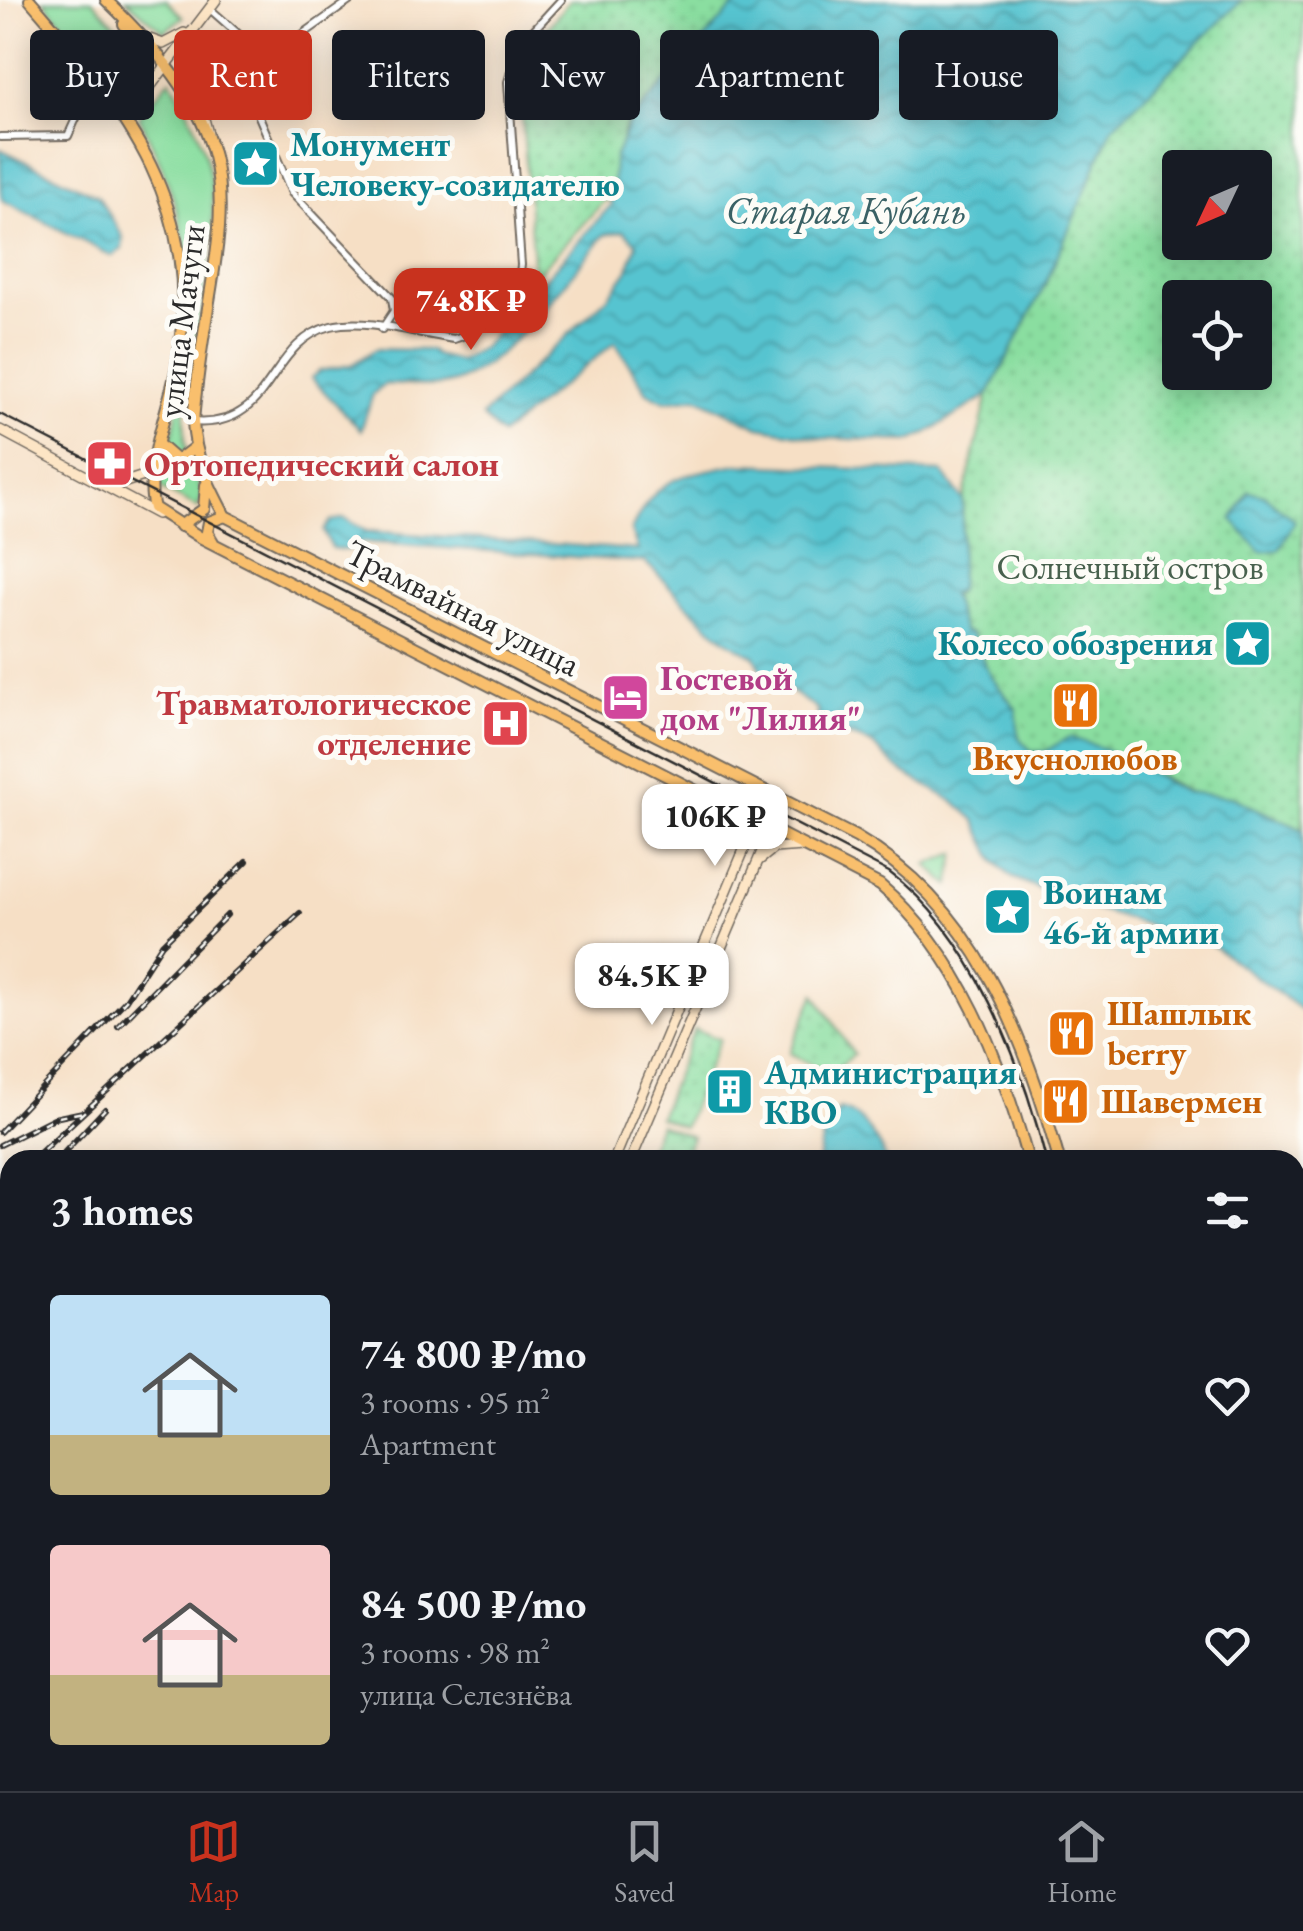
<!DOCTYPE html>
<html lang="en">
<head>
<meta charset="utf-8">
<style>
	body { margin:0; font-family:"EB Garamond",serif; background:#242831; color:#f1f3f6; height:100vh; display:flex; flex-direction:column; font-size:38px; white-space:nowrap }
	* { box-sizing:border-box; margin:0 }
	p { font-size:32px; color:#9ea1a6 }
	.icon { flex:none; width:55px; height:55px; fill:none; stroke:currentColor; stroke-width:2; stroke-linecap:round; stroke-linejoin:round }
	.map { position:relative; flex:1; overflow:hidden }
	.drawer { position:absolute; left:0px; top:1150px; width:1305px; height:642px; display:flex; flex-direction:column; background:#171b24; border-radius:30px 30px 0 0; box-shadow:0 5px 25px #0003 }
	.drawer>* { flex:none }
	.guide { position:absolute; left:30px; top:30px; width:1245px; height:90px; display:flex; gap:20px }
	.needle { width:65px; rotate:226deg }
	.tools { position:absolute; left:1162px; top:150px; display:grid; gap:20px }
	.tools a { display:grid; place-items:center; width:110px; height:110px; border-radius:10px; background:#171b24; box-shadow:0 5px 25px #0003; font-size:50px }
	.price { position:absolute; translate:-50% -85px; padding:0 22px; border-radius:20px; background:#fff; color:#222; font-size:32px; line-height:65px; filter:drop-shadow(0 2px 5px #0008) }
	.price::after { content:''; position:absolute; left:50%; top:60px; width:30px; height:22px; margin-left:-15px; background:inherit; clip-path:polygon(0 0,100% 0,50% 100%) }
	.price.on { background:#c8321e; color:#fff }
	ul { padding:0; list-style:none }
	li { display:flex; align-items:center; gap:30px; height:250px; padding:0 50px }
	li span { display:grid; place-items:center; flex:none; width:280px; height:200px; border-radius:10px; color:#555 }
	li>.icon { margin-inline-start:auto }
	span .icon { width:120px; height:120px; fill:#fffc; stroke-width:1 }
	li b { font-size:42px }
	h2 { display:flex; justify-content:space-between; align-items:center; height:120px; padding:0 50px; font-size:42px }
	.chip { padding:0 35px; border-radius:10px; background:#171b24; box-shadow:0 5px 25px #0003; font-size:35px; line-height:90px }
	.chip.on { background:#c8321e; color:#fff }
	.menu { display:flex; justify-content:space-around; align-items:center; height:140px; border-top:2px solid #363941; background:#171b24; font-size:28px; color:#9ea1a6 }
	.menu a { display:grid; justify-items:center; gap:5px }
	.menu .on { color:#c8321e }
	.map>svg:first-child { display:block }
</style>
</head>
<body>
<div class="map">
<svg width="1303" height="1791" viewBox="0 0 1303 1791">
	<defs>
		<pattern id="park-dots" width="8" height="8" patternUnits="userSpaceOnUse" patternTransform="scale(2.5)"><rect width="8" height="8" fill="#8adea0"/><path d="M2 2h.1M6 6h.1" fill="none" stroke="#77bf8a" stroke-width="1.8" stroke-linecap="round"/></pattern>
		<pattern id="water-waves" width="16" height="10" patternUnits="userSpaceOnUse" patternTransform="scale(2.5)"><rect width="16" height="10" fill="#57c4d0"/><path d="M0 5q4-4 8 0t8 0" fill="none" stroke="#489fa9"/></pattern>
	</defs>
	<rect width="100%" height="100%" fill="#fdfcf7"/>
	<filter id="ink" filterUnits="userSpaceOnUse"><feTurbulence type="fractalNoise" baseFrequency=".01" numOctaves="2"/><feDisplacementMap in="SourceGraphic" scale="20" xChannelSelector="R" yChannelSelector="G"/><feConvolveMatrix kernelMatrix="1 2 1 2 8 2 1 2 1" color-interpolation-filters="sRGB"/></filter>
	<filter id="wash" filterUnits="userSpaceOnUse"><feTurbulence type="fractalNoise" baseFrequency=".0048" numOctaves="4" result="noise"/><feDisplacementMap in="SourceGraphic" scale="40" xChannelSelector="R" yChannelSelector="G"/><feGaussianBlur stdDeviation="2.25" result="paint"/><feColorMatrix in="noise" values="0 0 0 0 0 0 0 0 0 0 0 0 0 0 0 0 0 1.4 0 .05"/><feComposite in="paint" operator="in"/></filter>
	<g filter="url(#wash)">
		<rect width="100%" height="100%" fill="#f6dfc5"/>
		<path fill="#8adea0" stroke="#5a8466" stroke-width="2.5" d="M43,0h49l37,39c-2,18 -12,29 -31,26z
			M126,0h40l17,17 -19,15z
			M137,42l18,19 -30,37 -19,-22 9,1c15,-8 25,-17 22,-35z
			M170,79c65,103 42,163 23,274 -5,33 -12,66 -6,99h-18c28,-137 35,-206 -30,-335z
			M178,466l16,6 9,22 -5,14 -40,-21 6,-15z
			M956,853l-6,33 -23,-21z"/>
		<path fill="url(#park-dots)" stroke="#5a8466" stroke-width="2.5" fill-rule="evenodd" d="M570,0h170l-110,121 -7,11 -11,72 -5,-6 -73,79 -14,-191 5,-30z
			M1242,0h61v830l-72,-33 -35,-1 -35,-19 -115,-26 -14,1 -13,-14 -3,-29 -25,-32 -20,-43 -8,-3 -12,-36 8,-6 4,-89 25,-105 57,-110 52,-127 15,-30 34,-37zM1180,168h75v74h-75zM1180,298h75v74h-75z
			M815,994l39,61 -24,18 -41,-20z
			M694,1029l26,10 -36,88 -25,-10z
			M659,1124l33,13 -10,23h-37z"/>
		<path fill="url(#water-waves)" stroke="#41787e" stroke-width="2.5" d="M740,0h502l-130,128 -67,157 -57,110 -63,39 -14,7 -90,-3 -62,-11 -62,-30 -32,4 -18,-9 -32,-50 -114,93 -19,-19 126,-119 20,-27 9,-26 -13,-13 -19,4c-38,43 -91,121 -143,144 -23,11 -52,5 -77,5l-12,10 -12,36 -50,-52 9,-7 31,-6 25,-16 55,1 4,5 24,6 24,-14 129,-143 2,-45 16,-38z
			M0,149l98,47 25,41 -1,12 -10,7 -110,-56z
			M737,464l205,8 21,28 -4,90 -8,5 12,36 8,3 20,43 25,32 3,29 13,14 14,-1 23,-14 35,12 81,43 46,5 72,33v181l-94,-68 -129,-38 -69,-28 -16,-16 -20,-41 -19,-17 -56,-33 -28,-26 -54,-20 -1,-15 -55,-37 -7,-16c-43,-17 -76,-63 -110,-94l-283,-20 -15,8 -15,-2 -9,-17 7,-10 14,-3 22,13 272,19 -7,-19c25,-56 50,-55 106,-67z
			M1249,491l15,4 31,26 -16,29 -18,2 -29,-32z
			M839,1109c24,4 37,31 48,51h-69l6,-28z"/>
	</g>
	<g filter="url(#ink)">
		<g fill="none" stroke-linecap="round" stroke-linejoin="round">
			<defs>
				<path id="street" d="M210,9l43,38 29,2 69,-49
					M204,105l39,-10 15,19 34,79 100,105 2,13 -12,18
					M0,137l68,-1 21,-46 10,-8
					M193,422c82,7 73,-79 138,-96 36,-9 86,8 123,13 27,-8 65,-45 67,-74l-13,-183 10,-35 43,-47
					M1295,1324l8,4"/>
				<path id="secondary" d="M191,32v37l17,65
					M144,37l19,7 21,-11
					M127,117l89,-117
					M0,430l157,84
					M110,487l43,-14
					M758,861l16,-13 29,-2
					M614,1160l135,-322 -18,-27
					M631,1160l152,-358
					M1295,1630h8
					M308,1791l7,-9
					M349,1791l4,-9
					M359,1791l3,-9"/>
				<path id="primary" d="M30,0c99,114 174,206 147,366 -7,39 -34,105 -23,142l44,28 682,349c79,67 121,176 148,275
					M106,0c171,163 103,221 87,422 2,36 15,62 32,94
					M91,69l24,2 16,-14 2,-20 -9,-13
					M160,446l17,15 18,-14
					M180,526l24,-17 2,-24
					M213,542l-6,-10 2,-10 16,-6 631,321c119,68 167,196 203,323
					M1171,1782l3,9
					M1198,1782l3,9
					M814,1791l17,-9
					M843,1791l18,-9"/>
			</defs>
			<use href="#street" stroke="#726a61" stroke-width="10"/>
			<use href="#secondary" stroke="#726a61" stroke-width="12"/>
			<use href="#primary" stroke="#726a61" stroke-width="14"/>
			<use href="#street" stroke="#fff" stroke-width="6"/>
			<use href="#secondary" stroke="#fde5c5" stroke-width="9"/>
			<use href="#primary" stroke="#f9bf6d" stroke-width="10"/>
			<path stroke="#2b2b2b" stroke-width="2.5" d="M0,414l889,458c83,61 133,190 157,288
				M1182,1782l3,9"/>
			<defs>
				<path id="rail" d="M118,1026l109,-111
					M0,1132l126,-132 36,-56 85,-83
					M0,1145l54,-27 29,-6
					M32,1160l268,-247
					M57,1160l48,-51
					M202,1160l2,-2
					M0,1189l10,-9
					M0,1233l10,-10
					M0,1367l10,-10"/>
			</defs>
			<use href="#rail" stroke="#2b2b2b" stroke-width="6"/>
			<use href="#rail" stroke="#fdfcf7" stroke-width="2.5" stroke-dasharray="8" stroke-linecap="butt"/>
		</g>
	</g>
	<defs>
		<symbol id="sight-square" viewBox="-11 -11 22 22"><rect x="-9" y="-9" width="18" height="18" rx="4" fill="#0f9aa8" stroke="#fdfcf7"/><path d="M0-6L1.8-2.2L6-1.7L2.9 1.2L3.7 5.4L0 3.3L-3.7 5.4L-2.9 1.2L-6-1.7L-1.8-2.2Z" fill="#fff"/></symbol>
		<symbol id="pharmacy-square" viewBox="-11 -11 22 22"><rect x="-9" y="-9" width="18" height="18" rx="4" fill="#e0444e" stroke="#fdfcf7"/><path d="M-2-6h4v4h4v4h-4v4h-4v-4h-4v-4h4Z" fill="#fff"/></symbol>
		<symbol id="hotel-square" viewBox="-11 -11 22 22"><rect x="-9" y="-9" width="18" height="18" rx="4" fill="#d1479c" stroke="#fdfcf7"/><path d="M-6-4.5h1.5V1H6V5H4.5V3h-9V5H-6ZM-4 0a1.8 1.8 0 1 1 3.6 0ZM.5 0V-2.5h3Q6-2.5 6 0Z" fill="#fff"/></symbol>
		<symbol id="restaurant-square" viewBox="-11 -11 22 22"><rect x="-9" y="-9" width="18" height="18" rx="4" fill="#e8710a" stroke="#fdfcf7"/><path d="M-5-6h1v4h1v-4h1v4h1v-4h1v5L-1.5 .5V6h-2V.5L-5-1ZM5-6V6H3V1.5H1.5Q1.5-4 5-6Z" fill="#fff"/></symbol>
		<symbol id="hospital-square" viewBox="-11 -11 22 22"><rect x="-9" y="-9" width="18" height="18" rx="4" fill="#e0444e" stroke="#fdfcf7"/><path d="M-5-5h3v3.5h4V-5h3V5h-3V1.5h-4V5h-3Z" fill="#fff"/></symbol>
		<symbol id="building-square" viewBox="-11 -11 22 22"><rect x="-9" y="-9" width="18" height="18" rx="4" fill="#0f9aa8" stroke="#fdfcf7"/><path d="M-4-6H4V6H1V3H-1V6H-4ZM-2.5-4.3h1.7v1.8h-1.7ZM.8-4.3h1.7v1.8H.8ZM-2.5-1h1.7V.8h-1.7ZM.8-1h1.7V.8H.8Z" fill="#fff"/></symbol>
	</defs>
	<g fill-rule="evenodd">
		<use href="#sight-square" x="228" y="136" width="55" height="55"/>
		<use href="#pharmacy-square" x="82" y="436" width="55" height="55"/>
		<use href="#sight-square" x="1220" y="616" width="55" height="55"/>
		<use href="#hotel-square" x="598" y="670" width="55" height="55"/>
		<use href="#restaurant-square" x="1048" y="678" width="55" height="55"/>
		<use href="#hospital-square" x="478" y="696" width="55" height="55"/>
		<use href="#sight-square" x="980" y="884" width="55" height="55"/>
		<use href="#restaurant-square" x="1044" y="1006" width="55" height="55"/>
		<use href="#building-square" x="702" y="1064" width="55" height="55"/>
		<use href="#restaurant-square" x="1038" y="1074" width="55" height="55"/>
	</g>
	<g text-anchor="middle" stroke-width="10" stroke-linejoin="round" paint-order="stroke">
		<g font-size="35" font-weight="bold" fill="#0d838f" stroke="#fdfcf7" text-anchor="start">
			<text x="290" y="156">Монумент<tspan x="290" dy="40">Человеку-созидателю</tspan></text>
			<text x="1213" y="655" text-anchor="end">Колесо обозрения</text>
			<text x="1043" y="904">Воинам<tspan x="1043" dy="40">46-й армии</tspan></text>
			<text x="764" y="1084">Администрация<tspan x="764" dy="40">КВО</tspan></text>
		</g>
		<g font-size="35" fill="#2b2b2b" stroke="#fdfcf7">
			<text transform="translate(181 321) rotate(-83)" y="12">улица Мачуги</text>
			<text transform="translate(463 608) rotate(27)" y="12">Трамвайная улица</text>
		</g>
		<g font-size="35" font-weight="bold" fill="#be3a42" stroke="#fdfcf7" text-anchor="start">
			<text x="144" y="476">Ортопедический салон</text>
			<text x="471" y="715" text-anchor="end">Травматологическое<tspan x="471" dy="40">отделение</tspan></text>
		</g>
		<g font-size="35" fill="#48614e" stroke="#fdfcf7">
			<text x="1130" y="579">Солнечный остров</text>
		</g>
		<g font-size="35" font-weight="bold" fill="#b23c85" stroke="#fdfcf7" text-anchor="start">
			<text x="660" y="690">Гостевой<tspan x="660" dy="40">дом "Лилия"</tspan></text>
		</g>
		<g font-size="35" font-weight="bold" fill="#c56008" stroke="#fdfcf7" text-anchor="start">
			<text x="1075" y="770" text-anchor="middle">Вкуснолюбов</text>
			<text x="1107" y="1025">Шашлык<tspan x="1107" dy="40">berry</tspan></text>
			<text x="1101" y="1113">Шавермен</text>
		</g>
		<g font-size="38" font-style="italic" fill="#3a6165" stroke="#fdfcf7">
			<text x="846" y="223">Старая Кубань</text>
		</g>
	</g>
</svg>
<div class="tools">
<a><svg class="needle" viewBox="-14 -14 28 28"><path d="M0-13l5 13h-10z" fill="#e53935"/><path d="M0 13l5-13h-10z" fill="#9ea1a6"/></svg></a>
<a><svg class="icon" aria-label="locate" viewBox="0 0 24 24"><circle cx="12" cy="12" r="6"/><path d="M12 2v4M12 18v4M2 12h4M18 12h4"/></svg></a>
</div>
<b class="price on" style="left:471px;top:353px">74.8K ₽</b>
<b class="price" style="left:715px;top:869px">106K ₽</b>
<b class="price" style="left:652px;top:1028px">84.5K ₽</b>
<div class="guide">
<a class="chip">Buy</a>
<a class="chip on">Rent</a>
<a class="chip">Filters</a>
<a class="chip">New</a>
<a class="chip">Apartment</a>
<a class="chip">House</a>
</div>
<section class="drawer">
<h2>3 homes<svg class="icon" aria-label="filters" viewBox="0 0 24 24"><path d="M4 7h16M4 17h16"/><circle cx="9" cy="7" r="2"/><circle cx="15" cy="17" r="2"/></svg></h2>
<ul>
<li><span style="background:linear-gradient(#bfe0f5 70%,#c2b280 0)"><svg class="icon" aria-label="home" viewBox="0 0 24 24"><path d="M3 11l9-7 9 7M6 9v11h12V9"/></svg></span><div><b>74 800 ₽/mo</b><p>3 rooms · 95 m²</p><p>Apartment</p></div><svg class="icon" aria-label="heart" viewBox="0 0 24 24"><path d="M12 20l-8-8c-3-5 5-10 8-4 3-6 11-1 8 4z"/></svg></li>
<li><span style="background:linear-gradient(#f6c9c9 65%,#c2b280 0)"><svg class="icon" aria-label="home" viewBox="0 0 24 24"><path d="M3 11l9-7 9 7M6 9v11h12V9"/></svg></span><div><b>84 500 ₽/mo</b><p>3 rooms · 98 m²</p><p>улица Селезнёва</p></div><svg class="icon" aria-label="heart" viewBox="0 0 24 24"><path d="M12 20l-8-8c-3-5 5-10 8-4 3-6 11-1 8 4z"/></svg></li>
</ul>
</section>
</div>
<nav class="menu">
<a class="on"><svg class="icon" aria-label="map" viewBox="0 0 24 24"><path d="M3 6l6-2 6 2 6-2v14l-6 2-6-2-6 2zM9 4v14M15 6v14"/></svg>Map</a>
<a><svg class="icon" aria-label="saved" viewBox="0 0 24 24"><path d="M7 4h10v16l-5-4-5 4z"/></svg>Saved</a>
<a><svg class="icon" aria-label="home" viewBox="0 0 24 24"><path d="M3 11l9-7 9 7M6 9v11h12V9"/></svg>Home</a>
</nav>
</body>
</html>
